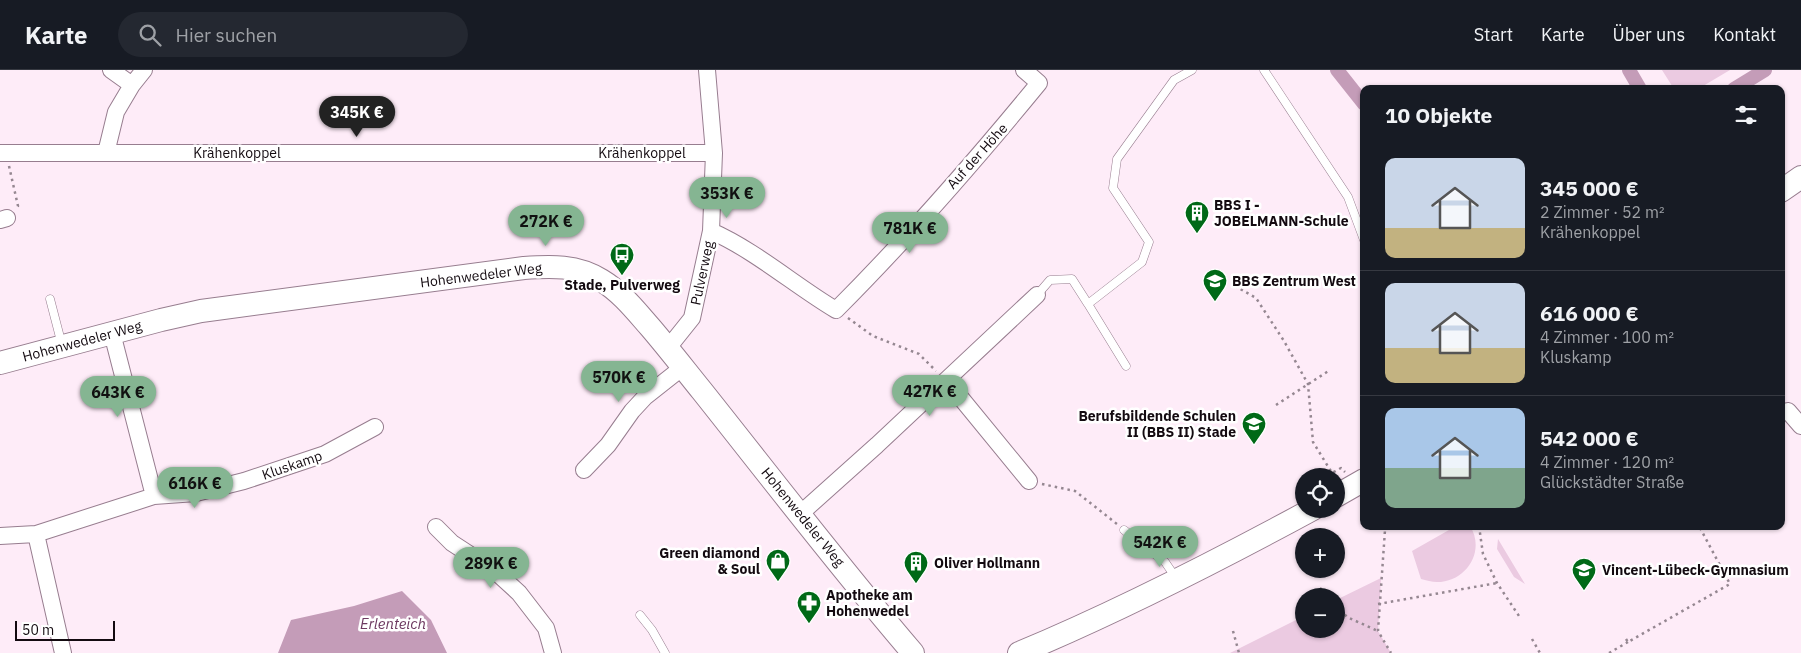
<!DOCTYPE html>
<html lang="de">
<head>
<meta charset="utf-8">
<style>
	body { margin:0; font-family:"IBM Plex Sans",sans-serif; background:#242831; color:#f1f3f6; height:100vh; display:flex; flex-direction:column; font-size:19px; white-space:nowrap }
	* { box-sizing:border-box; margin:0 }
	p { font-size:16px; color:#9ea1a6 }
	.icon { flex:none; width:28px; height:28px; fill:none; stroke:currentColor; stroke-width:2; stroke-linecap:round; stroke-linejoin:round }
	.map { position:relative; flex:1; overflow:hidden }
	.details { position:absolute; left:1360px; top:15px; width:425px; height:445px; display:flex; flex-direction:column; background:#171b24; border-radius:10px; box-shadow:0 1px 4px #0004 }
	.details>* { flex:none }
	.tools { position:absolute; left:1295px; top:398px; display:grid; gap:10px }
	.tools a { display:grid; place-items:center; width:50px; height:50px; border-radius:50%; background:#171b24; box-shadow:0 1px 4px #0004; font-size:25px }
	.scale { position:absolute; left:15px; bottom:12px; width:100px; box-sizing:border-box; padding-left:5px; border:2px solid #130a10; border-top:0; font-size:14px; line-height:18px; white-space:nowrap; color:#130a10; -webkit-text-stroke:4px #fff; paint-order:stroke }
	.price { position:absolute; translate:-50% -42px; padding:0 11px; border-radius:18px; background:#85b592; color:#111; font-size:16px; line-height:32px; filter:drop-shadow(0 1px 2px #0008) }
	.price::after { content:''; position:absolute; left:50%; top:30px; width:15px; height:11px; margin-left:-8px; background:inherit; clip-path:polygon(0 0,100% 0,50% 100%) }
	.price.on { background:#222; color:#fff }
	ul { padding:0; list-style:none }
	li { display:flex; align-items:center; gap:15px; height:125px; padding:0 25px }
	li+li { border-top:1px solid #363941 }
	li span { display:grid; place-items:center; flex:none; width:140px; height:100px; border-radius:10px; color:#555 }
	li>.icon { margin-inline-start:auto }
	span .icon { width:60px; height:60px; fill:#fffc; stroke-width:1 }
	li b { font-size:21px }
	h2 { display:flex; justify-content:space-between; align-items:center; height:60px; padding:0 25px; font-size:21px }
	header { display:flex; align-items:center; gap:30px; box-sizing:border-box; height:70px; padding:0 25px; background:#171b24; border-bottom:1px solid #363941 }
	header strong { font-size:24px }
	nav { display:flex; gap:28px; margin-inline-start:auto; font-size:18px }
	.search { width:350px; height:45px; background:#242831; display:flex; align-items:center; gap:12px; box-sizing:border-box; padding:0 18px; border-radius:28px; color:#9ea1a6; font-size:19px }
	.map>svg:first-child { display:block }
</style>
</head>
<body>
<header>
<strong>Karte</strong>
<div class="search"><svg class="icon" aria-label="search" viewBox="0 0 24 24"><circle cx="10" cy="10" r="6"/><path d="M15 15l6 6"/></svg>Hier suchen</div>
<nav><a>Start</a><a>Karte</a><a>Über uns</a><a>Kontakt</a></nav>
</header>
<div class="map">
<svg width="1801" height="583" viewBox="0 0 1801 583">
	<rect width="100%" height="100%" fill="#feecf8"/>
	<path fill="#ebcae1" d="M1662,0h68l-32,19h-24z
		M1456,456h14c16,25 -4,56 -33,56 -5,0 -11,-2 -16,-3l-9,-28z
		M1498,469l27,45 -11,-7 -17,-28z
		M1381,508l-3,53 13,22h-161l74,-37v13h32v-29z"/>
	<path fill="#c49cb8" d="M402,521l29,29 16,33h-169l13,-33 63,-14z"/>
	<g fill="none" stroke-linecap="round" stroke-linejoin="round">
		<path stroke="#c49cb8" stroke-width="14" d="M1337,0l27,34
			M1629,0l11,19
			M1734,19l31,-19"/>
		<defs>
			<path id="lane" d="M1264,0l84,127 16,43
				M1037,225l13,-15 22,-1 16,25
				M50,229l12,46
				M1126,296l-38,-62 54,-42 7,-20 -36,-54 4,-29 57,-79 18,-10
				M1124,460l41,32 11,16
				M640,545l12,15 13,23"/>
			<path id="street" d="M111,0l21,15
				M0,83h714
				M106,83l10,-41 16,-27 12,-15
				M0,150l7,-2
				M711,161c45,20 83,54 125,79 72,-72 139,-149 203,-227l-15,-13
				M112,263l42,163
				M668,278l24,-30 19,-87 3,-78 -7,-83
				M947,311l82,100
				M1788,341l13,15
				M584,400l24,-25 24,-34 13,-14 38,-30
				M800,444l77,-69 160,-150
				M436,457l16,16 43,28 24,22 27,35 7,25
				M36,464l27,119
				M0,466l36,-2 118,-38 42,-3 48,-12 81,-27 50,-27"/>
			<path id="secondary" d="M1781,121l20,-14
				M0,293l161,-43 40,-9 323,-43c27,-2 53,-3 77,12 20,12 34,30 49,47 18,21 35,43 52,64 70,88 138,177 211,262
				M1336,426l28,-16
				M1019,583c101,-42 198,-92 294,-144"/>
		</defs>
		<use href="#lane" stroke="#977d8f" stroke-width="9"/>
		<use href="#street" stroke="#977d8f" stroke-width="18"/>
		<use href="#secondary" stroke="#977d8f" stroke-width="24"/>
		<path stroke="#958791" stroke-width="2.5" stroke-dasharray="2.5 4" stroke-linecap="butt" d="M9,96l9,40 -2,2
			M1235,216l21,12 28,43 24,43 5,58 19,31 9,-5 4,4
			M848,248l25,18 46,18 17,17
			M1276,335l54,-35
			M1042,414l33,7 42,33
			M1382,456l3,4 -7,101 13,22
			M1479,456l4,28 14,29 22,33
			M1320,518l8,8
			M1378,534l119,-21
			M1336,535l11,12 31,14
			M1233,561l6,22
			M1532,569l8,14
			M1626,569l2,3 102,-58 -31,-58
			M1609,583l19,-11"/>
		<use href="#lane" stroke="#fff" stroke-width="8"/>
		<use href="#street" stroke="#fff" stroke-width="16"/>
		<use href="#secondary" stroke="#fff" stroke-width="22"/>
	</g>
	<defs>
		<symbol id="building-pin" viewBox="-11 -11 22 30"><path d="M0 17L-7.5 6A9.5 9.5 0 1 1 7.5 6Z" fill="#006917" stroke="#fff"/><path d="M-4-6H4V6H1V3H-1V6H-4ZM-2.5-4.3h1.7v1.8h-1.7ZM.8-4.3h1.7v1.8H.8ZM-2.5-1h1.7V.8h-1.7ZM.8-1h1.7V.8H.8Z" fill="#fff"/></symbol>
		<symbol id="bus-pin" viewBox="-11 -11 22 30"><path d="M0 17L-7.5 6A9.5 9.5 0 1 1 7.5 6Z" fill="#006917" stroke="#fff"/><path d="M-5-6H5V4H4V6H2V4H-2V6H-4V4H-5ZM-3.5-4V0h7V-4ZM-3.5 1.2v1.5H-2V1.2ZM2 1.2v1.5H3.5V1.2Z" fill="#fff"/></symbol>
		<symbol id="school-pin" viewBox="-11 -11 22 30"><path d="M0 17L-7.5 6A9.5 9.5 0 1 1 7.5 6Z" fill="#006917" stroke="#fff"/><path d="M0-5L7-2L0 1L-7-2ZM-4 1L0 2.5L4 1V4Q0 6-4 4Z" fill="#fff"/></symbol>
		<symbol id="shop-pin" viewBox="-11 -11 22 30"><path d="M0 17L-7.5 6A9.5 9.5 0 1 1 7.5 6Z" fill="#006917" stroke="#fff"/><path d="M-5-2.5h2.3a2.7 3.5 0 0 1 5.4 0H5L5.5 6h-11ZM-1.5-2.5h3a1.5 2.3 0 0 0-3 0Z" fill="#fff"/></symbol>
		<symbol id="pharmacy-pin" viewBox="-11 -11 22 30"><path d="M0 17L-7.5 6A9.5 9.5 0 1 1 7.5 6Z" fill="#006917" stroke="#fff"/><path d="M-2-6h4v4h4v4h-4v4h-4v-4h-4v-4h4Z" fill="#fff"/></symbol>
	</defs>
	<g fill-rule="evenodd">
		<use href="#building-pin" x="1183" y="129" width="28" height="38"/>
		<use href="#bus-pin" x="608" y="171" width="28" height="38"/>
		<use href="#school-pin" x="1201" y="197" width="28" height="38"/>
		<use href="#school-pin" x="1240" y="340" width="28" height="38"/>
		<use href="#shop-pin" x="764" y="477" width="28" height="38"/>
		<use href="#building-pin" x="902" y="479" width="28" height="38"/>
		<use href="#school-pin" x="1570" y="486" width="28" height="38"/>
		<use href="#pharmacy-pin" x="795" y="519" width="28" height="38"/>
	</g>
	<g text-anchor="middle" stroke-width="5" stroke-linejoin="round" paint-order="stroke">
		<g font-size="14" fill="#130a10" stroke="#fff">
			<text x="237" y="88">Krähenkoppel</text>
			<text x="642" y="88">Krähenkoppel</text>
			<text transform="translate(977 86) rotate(-48)" y="5">Auf der Höhe</text>
			<text transform="translate(702 203) rotate(-78)" y="5">Pulverweg</text>
			<text transform="translate(481 205) rotate(-7)" y="5">Hohenwedeler Weg</text>
			<text transform="translate(82 271) rotate(-15)" y="5">Hohenwedeler Weg</text>
			<text transform="translate(292 395) rotate(-19)" y="5">Kluskamp</text>
			<text transform="translate(803 447) rotate(51)" y="5">Hohenwedeler Weg</text>
		</g>
		<g font-size="14" font-weight="bold" fill="#130a10" stroke="#fff" text-anchor="start">
			<text x="1214" y="140">BBS I -<tspan x="1214" dy="16">JOBELMANN-Schule</tspan></text>
			<text x="1232" y="216">BBS Zentrum West</text>
			<text x="622" y="220" text-anchor="middle">Stade, Pulverweg</text>
			<text x="1236" y="351" text-anchor="end">Berufsbildende Schulen<tspan x="1236" dy="16">II (BBS II) Stade</tspan></text>
			<text x="760" y="488" text-anchor="end">Green diamond<tspan x="760" dy="16">&amp; Soul</tspan></text>
			<text x="934" y="498">Oliver Hollmann</text>
			<text x="1602" y="505">Vincent-Lübeck-Gymnasium</text>
			<text x="826" y="530">Apotheke am<tspan x="826" dy="16">Hohenwedel</tspan></text>
		</g>
		<g font-size="15" font-style="italic" fill="#6d3960" stroke="#fff">
			<text x="393" y="559">Erlenteich</text>
		</g>
	</g>
</svg>
<div class="tools">
<a><svg class="icon" aria-label="locate" viewBox="0 0 24 24"><circle cx="12" cy="12" r="6"/><path d="M12 2v4M12 18v4M2 12h4M18 12h4"/></svg></a>
<a>+</a>
<a>−</a>
</div>
<div class="scale">50 m</div>
<b class="price on" style="left:357px;top:68px">345K €</b>
<b class="price" style="left:727px;top:149px">353K €</b>
<b class="price" style="left:546px;top:177px">272K €</b>
<b class="price" style="left:910px;top:184px">781K €</b>
<b class="price" style="left:619px;top:333px">570K €</b>
<b class="price" style="left:930px;top:347px">427K €</b>
<b class="price" style="left:118px;top:348px">643K €</b>
<b class="price" style="left:195px;top:439px">616K €</b>
<b class="price" style="left:1160px;top:498px">542K €</b>
<b class="price" style="left:491px;top:519px">289K €</b>
<section class="details">
<h2>10 Objekte<svg class="icon" aria-label="filters" viewBox="0 0 24 24"><path d="M4 7h16M4 17h16"/><circle cx="9" cy="7" r="2"/><circle cx="15" cy="17" r="2"/></svg></h2>
<ul>
<li><span style="background:linear-gradient(#c9d6e8 70%,#c2b280 0)"><svg class="icon" aria-label="home" viewBox="0 0 24 24"><path d="M3 11l9-7 9 7M6 9v11h12V9"/></svg></span><div><b>345 000 €</b><p>2 Zimmer · 52 m²</p><p>Krähenkoppel</p></div></li>
<li><span style="background:linear-gradient(#c9d6e8 65%,#c2b280 0)"><svg class="icon" aria-label="home" viewBox="0 0 24 24"><path d="M3 11l9-7 9 7M6 9v11h12V9"/></svg></span><div><b>616 000 €</b><p>4 Zimmer · 100 m²</p><p>Kluskamp</p></div></li>
<li><span style="background:linear-gradient(#a9c7e8 60%,#7fa58c 0)"><svg class="icon" aria-label="home" viewBox="0 0 24 24"><path d="M3 11l9-7 9 7M6 9v11h12V9"/></svg></span><div><b>542 000 €</b><p>4 Zimmer · 120 m²</p><p>Glückstädter Straße</p></div></li>
</ul>
</section>
</div>
</body>
</html>
